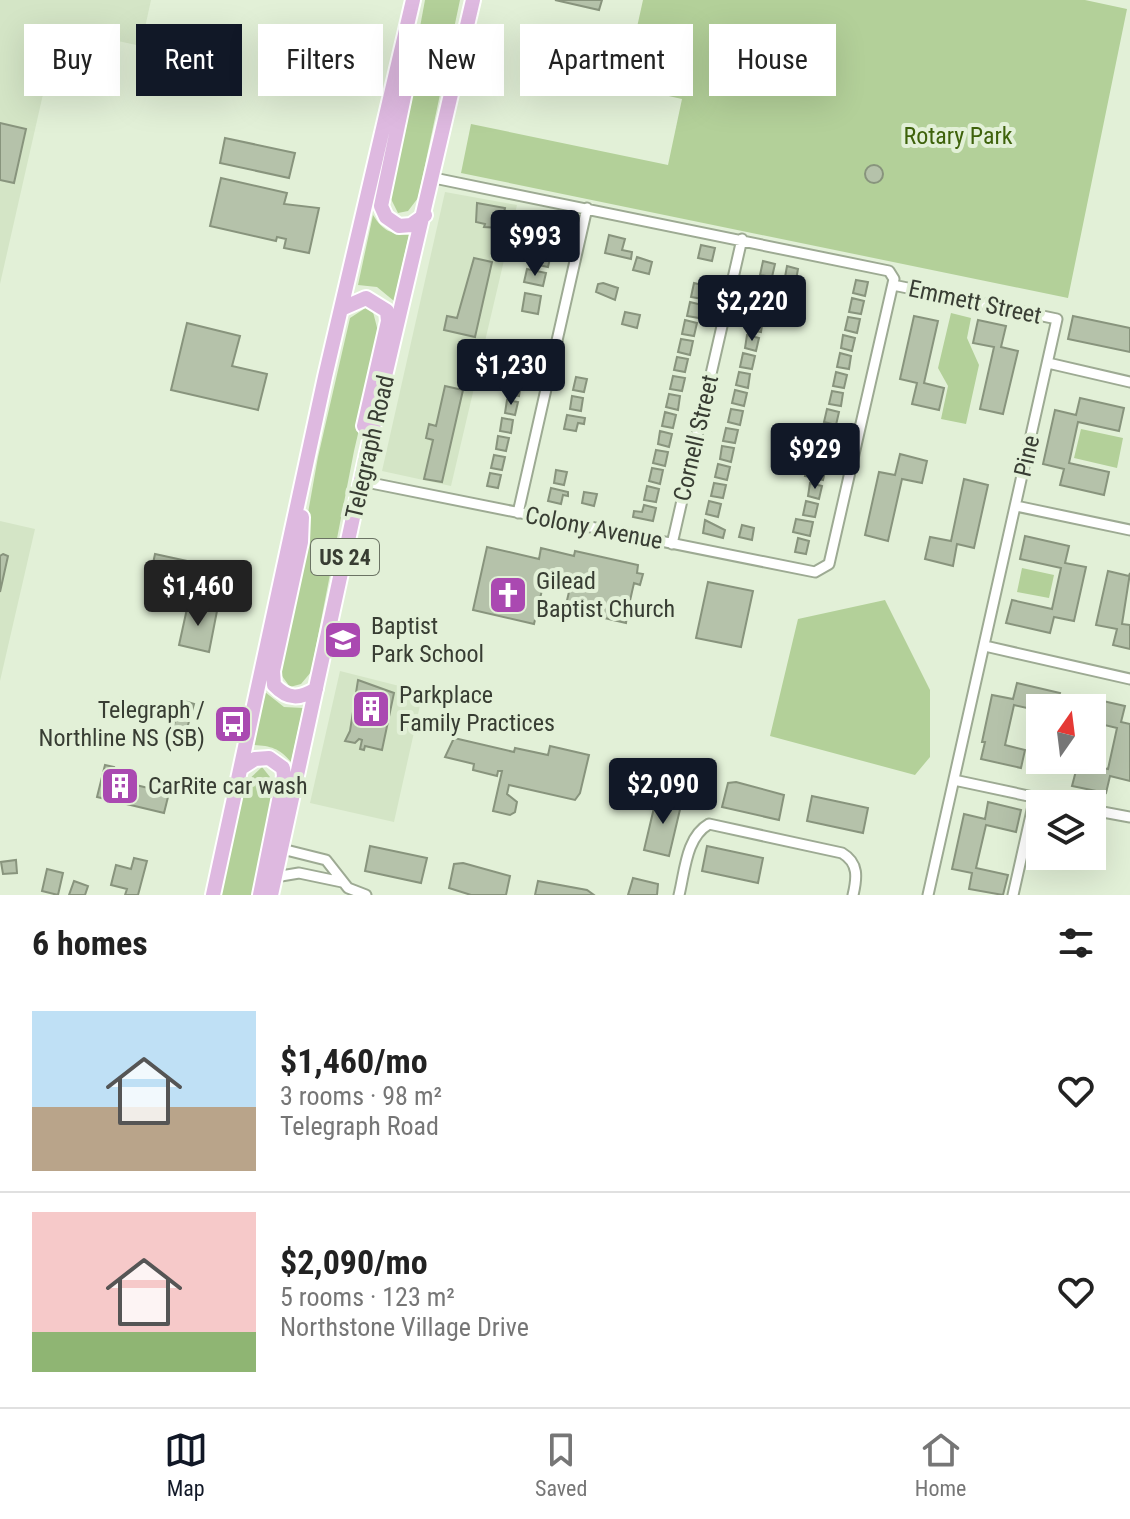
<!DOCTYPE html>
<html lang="en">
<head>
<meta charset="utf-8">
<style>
	body { margin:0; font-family:"Roboto Condensed",sans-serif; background:#f2f2f2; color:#222; height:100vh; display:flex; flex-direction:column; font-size:30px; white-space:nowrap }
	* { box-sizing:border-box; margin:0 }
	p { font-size:26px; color:#767676 }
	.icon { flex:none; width:44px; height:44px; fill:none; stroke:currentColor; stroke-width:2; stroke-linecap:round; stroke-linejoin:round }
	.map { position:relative; height:895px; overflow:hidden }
	.panel { display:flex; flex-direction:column; background:#fff; flex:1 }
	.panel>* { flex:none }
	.banner { position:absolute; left:24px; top:24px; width:1082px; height:72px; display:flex; gap:16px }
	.needle { width:52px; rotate:14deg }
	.tools { position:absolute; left:1026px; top:694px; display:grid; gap:16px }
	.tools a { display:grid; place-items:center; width:80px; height:80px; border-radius:0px; background:#fff; box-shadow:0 8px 32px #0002; font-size:40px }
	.price { position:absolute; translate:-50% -68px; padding:0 18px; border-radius:8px; background:#111827; color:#fff; font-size:26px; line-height:52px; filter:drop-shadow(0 2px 4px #0008) }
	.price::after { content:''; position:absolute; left:50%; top:48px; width:24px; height:18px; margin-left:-12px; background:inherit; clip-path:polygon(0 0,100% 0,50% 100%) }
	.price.active { background:#222; color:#fff }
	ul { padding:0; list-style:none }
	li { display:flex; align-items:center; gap:24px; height:200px; padding:0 32px }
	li+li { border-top:2px solid #e0e0e0 }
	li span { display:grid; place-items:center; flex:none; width:224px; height:160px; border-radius:0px; color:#555 }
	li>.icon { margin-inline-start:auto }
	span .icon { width:96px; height:96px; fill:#fffc; stroke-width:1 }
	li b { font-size:34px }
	h2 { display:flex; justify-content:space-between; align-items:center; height:96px; padding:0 32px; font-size:34px }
	.chip { padding:0 28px; border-radius:0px; background:#fff; box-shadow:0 8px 32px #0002; font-size:28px; line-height:72px }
	.chip.active { background:#111827; color:#fff }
	.menu { display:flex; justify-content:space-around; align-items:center; height:112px; border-top:2px solid #e0e0e0; background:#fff; font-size:22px; color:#767676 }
	.menu a { display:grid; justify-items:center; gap:4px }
	.menu .active { color:#111827 }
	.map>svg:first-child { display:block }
</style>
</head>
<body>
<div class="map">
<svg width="1130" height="895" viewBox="0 0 1130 895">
	<rect width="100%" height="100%" fill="#e2f0d7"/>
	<path fill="#d4e5c6" d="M0,0h151l-10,46 -83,-18 -58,256z
		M445,192l72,13 -66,281 -69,-15z
		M0,521l35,8 -35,152z
		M340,671l83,21 -29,130 -84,-19z"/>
	<path fill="#b3d099" d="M425,0h35l-42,198 -10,13 -10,2 -9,-18z
		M643,0h442l42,9 -59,289 -607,-125 10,-49 197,41 14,-66 -58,-13z
		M373,215c10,16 18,19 36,20l-15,66 -17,-14 -19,-2z
		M367,307l6,5 7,27 -26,112 -43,221 -10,12 -11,3 -8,-11 -1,-12 37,-207 32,-139z
		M951,313l20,5 -4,20 12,27 -13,59 -25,-5 7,-33 -10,-18z
		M1081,429l42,9 -6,30 -43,-10z
		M1022,568l32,7 -5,23 -32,-6z
		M885,600l45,90v67l-15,18 -145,-39 28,-117z
		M265,692l19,15 19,1 -12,54c-12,-14 -20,-16 -37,-17z
		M262,767l12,15v15l-19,98h-34l25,-113z"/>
	<path fill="#b5c2aa" stroke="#88947d" stroke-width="2" d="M555,0h47l-3,10z
		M543,73l16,4 -3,11 -16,-3z
		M0,123l26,6 -12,54 -14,-3z
		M225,138l70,15 -6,25 -69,-15z
		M865 174a9 9 0 1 1 18 0a9 9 0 1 1-18 0Z
		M221,178l66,15 -3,11 35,4 -10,45 -25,-5 2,-9 -9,-2 -1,4 -66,-15z
		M477,203l28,5 -4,20 -17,-1 1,-3 -9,-2z
		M609,235l16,4 -3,11 10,2 -1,7 -26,-6z
		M701,245l14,3 -3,13 -14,-3z
		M540,252l11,2 -3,13 -10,-2z
		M637,257l15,5 -3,12 -16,-4z
		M474,258l18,4 -17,75 -31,-7 3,-14 10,2z
		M763,261l12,3 -3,13 -12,-2z
		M787,266l11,3 -2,11 -11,-3z
		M527,269l19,4 -3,13 -19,-4z
		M760,280l12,2 -3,14 -12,-3z
		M856,280l12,2 -3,14 -12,-3z
		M603,283l15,5 -3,12 -19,-8 2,-8z
		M694,283l12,3 -3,13 -12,-2z
		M525,293l16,3 -3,18 -16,-3z
		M756,298l12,2 -3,14 -12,-3z
		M852,298l12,3 -3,13 -12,-2z
		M690,302l12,3 -3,13 -12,-2z
		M625,312l15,3 -3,13 -15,-4z
		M914,316l24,5 -14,62 20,5 -5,22 -27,-6 5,-21 -17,-4z
		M1073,316l57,12v24l-62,-13z
		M752,317l11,2 -2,13 -12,-2z
		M848,317l12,2 -3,14 -12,-3z
		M685,320l12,3 -3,13 -12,-2z
		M978,320l28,6 -5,21 17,4 -15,63 -23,-5 14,-62 -21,-4z
		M187,323l53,13 -8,30 35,8 -9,36 -87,-20z
		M747,335l12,3 -3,13 -11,-3z
		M843,335l12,3 -3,13 -11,-3z
		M681,339l12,2 -3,14 -12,-3z
		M518,344l11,2 -2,13 -11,-2z
		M743,353l12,3 -3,13 -12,-2z
		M840,353l11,3 -2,13 -12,-2z
		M677,357l11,2 -3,13 -11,-2z
		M514,363l11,2 -2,13 -11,-2z
		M739,372l11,2 -2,14 -12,-3z
		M836,372l11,3 -3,13 -11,-2z
		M673,376l12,2 -3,13 -12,-2z
		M576,377l11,2 -3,13 -11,-2z
		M510,381l11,2 -2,13 -11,-2z
		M445,386l18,4 -21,92 -18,-3 9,-39 -7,-2 3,-14 7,2z
		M735,390l12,3 -3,13 -12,-3z
		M832,391l11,2 -2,13 -12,-2z
		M669,394l11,2 -2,14 -12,-3z
		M572,396l11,2 -2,13 -11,-2z
		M1080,398l44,10 -5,23 -41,-9 -9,41 40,9 -5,23 -44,-10 4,-16 -21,-5 12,-54 21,5z
		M507,400l11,2 -3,13 -10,-2z
		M731,409l12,2 -3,14 -12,-3z
		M827,409l12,3 -3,13 -12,-3z
		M665,412l11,3 -3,13 -11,-2z
		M567,415l18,3 -1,6 -6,-1 -2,8 -12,-2z
		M502,418l11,2 -2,13 -11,-2z
		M823,427l11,3 -2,13 -12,-2z
		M726,428l12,2 -3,13 -12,-2z
		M660,431l12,3 -3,13 -11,-3z
		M498,436l11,2 -3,13 -10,-2z
		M813,445l17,3 -3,14 -16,-4z
		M722,446l12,2 -3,14 -11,-3z
		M656,450l12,2 -3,14 -12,-3z
		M900,454l27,7 -5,22 -20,-4 -14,62 -23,-6 14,-63 16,3z
		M494,455l11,2 -3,13 -11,-2z
		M808,463l18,4 -3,13 -18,-4z
		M718,464l12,3 -3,13 -12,-3z
		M652,468l11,2 -3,14 -11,-3z
		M556,470l11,2 -3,13 -10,-2z
		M490,473l11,2 -3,13 -11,-2z
		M964,479l24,6 -14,63 -17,-4 -4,22 -28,-7 5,-22 21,4z
		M714,483l12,2 -3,13 -12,-2z
		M810,483l12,3 -3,13 -11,-3z
		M647,486l12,3 -3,13 -12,-2z
		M551,488l17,4v4l-5,-1 -2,9 -13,-3z
		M584,492l13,2 -3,12 -12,-3z
		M709,501l12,3 -3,13 -12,-3z
		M806,501l12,3 -3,13 -12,-2z
		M644,505l12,3 -3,13 -20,-4 1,-6 8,1z
		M796,519l17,3 -3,14 -17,-4z
		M705,520l20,10 -2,8 -20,-5z
		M742,525l12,3 -2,12 -13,-3z
		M1025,536l44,10 -4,17 21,4 -12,54 -20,-4 -4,16 -44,-10 6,-23 40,9 9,-41 -41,-9z
		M798,538l11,3 -3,13 -11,-2z
		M487,547l52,12 2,-11 33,8 1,-5 63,14 -1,8 6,1 -3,11 -6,-2 -5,22 6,2 -3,10 -5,-1 -1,7 -61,-14 7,-30 -26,-6 -12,51 -61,-14z
		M3,554l5,2 -8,36v-36z
		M155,554l69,15 -4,19 -69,-15z
		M1108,571l21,5 1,-3 -8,51 8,1v24l-17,-4 4,-16 -21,-4z
		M708,582l45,9 -12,56 -45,-9z
		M188,604l29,7 -8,41 -30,-7z
		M358,680l36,13 -12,57 -17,-4 -1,4 -4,-1 2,-9 -3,-1 -4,4 -10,-2 5,-10z
		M1017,683l43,10 -4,15 -16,3 -26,-6 -9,40 20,5 -4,18 -40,-9 4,-17h-3l10,-47 21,4z
		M1081,696l44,10 -4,16 9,2v57l-20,-5 -4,17 -34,-7 6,-23 30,6 9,-41 -25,-6v-14h-13z
		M181,700l13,4 -10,35 -13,-4z
		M454,738l60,14 1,-4 33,7 2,-9 39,9 -9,38 -5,7 -66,-15 -2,9 10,8 -2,10 -5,3 -17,-4 9,-40h-4l-1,5 -24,-6 1,-6 -29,-7z
		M105,765l9,2 -3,12 58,14 -5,20 -67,-16z
		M736,782l48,13 -5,25 -57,-13 6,-24z
		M657,795l25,6 -13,55 -25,-6z
		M812,796l56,12 -5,25 -56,-12z
		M988,802l33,8 -5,22 -30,-7 -10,43 32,7 -5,20 -34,-6 3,-16 -20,-4 12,-55 21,5z
		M370,846l57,12 -6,25 -56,-12z
		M707,846l56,12 -5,25 -56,-12z
		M134,858l13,3 -9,34h-13l2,-6 -16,-4 5,-20 15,4z
		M16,860l1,13 -14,1 -2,-12z
		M463,863l47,13 -4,19h-35l-22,-7 5,-24z
		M47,869l16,4 -5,22 -16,-4z
		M633,878l25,6 -1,11h-29z
		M74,881l14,5 -3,9h-16z
		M538,881l49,9 7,5h-59z"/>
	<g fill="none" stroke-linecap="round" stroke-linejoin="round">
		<defs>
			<path id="street" d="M893,285l164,34 -129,576
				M1048,363l82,19
				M361,481l454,91 14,-8 65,-285 -5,-8 -455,-93
				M1016,506l114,24
				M518,513l69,-305
				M672,544l70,-305
				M985,646l145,33
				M954,780l112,24
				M1092,810l38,7
				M282,849l44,11 22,28 18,7
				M275,877l24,-4 43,9
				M679,895c6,-24 7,-58 30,-71l133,29c17,10 15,25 11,42
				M1013,895l22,-98"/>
			<path id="primary" d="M410,42v26l-29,138 5,11 13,9 12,-1 14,-10
				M341,309l25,-11 21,13 1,10 -24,105
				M302,517l-1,25 -28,129 1,14c14,15 26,14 42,4
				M241,768l14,-9 14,-1 14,10 1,8 -24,119
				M213,895l112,-518 88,-377
				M271,895l96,-442 106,-453"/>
		</defs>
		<use href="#street" stroke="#9daa93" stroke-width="13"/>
		<use href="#primary" stroke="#fff" stroke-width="18"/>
		<use href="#street" stroke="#fff" stroke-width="9"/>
		<use href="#primary" stroke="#deb9e0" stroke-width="14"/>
	</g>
	<defs>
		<symbol id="church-square" viewBox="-11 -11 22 22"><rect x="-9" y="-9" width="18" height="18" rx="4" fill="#aa49b1" stroke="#e2f0d7"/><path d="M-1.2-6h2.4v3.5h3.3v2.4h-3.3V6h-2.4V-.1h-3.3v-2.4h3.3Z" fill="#fff"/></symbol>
		<symbol id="school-square" viewBox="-11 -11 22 22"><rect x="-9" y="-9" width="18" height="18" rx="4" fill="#aa49b1" stroke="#e2f0d7"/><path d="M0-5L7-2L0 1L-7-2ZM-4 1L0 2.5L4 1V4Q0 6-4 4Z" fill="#fff"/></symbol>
		<symbol id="building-square" viewBox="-11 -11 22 22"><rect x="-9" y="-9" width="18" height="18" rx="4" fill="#aa49b1" stroke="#e2f0d7"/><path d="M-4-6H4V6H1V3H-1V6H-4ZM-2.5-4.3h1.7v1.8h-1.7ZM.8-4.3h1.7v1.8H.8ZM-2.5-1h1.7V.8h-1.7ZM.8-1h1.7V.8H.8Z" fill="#fff"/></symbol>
		<symbol id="bus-square" viewBox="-11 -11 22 22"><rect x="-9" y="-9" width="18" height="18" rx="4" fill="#aa49b1" stroke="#e2f0d7"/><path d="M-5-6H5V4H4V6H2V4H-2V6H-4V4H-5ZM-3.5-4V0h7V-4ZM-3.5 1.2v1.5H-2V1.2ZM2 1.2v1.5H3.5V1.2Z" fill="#fff"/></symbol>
	</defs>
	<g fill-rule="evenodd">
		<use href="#church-square" x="486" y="573" width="44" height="44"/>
		<use href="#school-square" x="321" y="618" width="44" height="44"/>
		<use href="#building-square" x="349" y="687" width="44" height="44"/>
		<use href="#bus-square" x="211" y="702" width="44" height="44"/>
		<use href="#building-square" x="98" y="764" width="44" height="44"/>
	</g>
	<g text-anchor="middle" stroke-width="8" stroke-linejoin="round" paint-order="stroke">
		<rect fill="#e2f0d7" stroke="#6b7364" stroke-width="2" x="311" y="539" width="68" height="36" rx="6"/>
		<g font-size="22" font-weight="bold" fill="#383d33">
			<text x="345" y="565">US 24</text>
		</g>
		<g font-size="24" fill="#3e620b" stroke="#e2f0d7">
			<text x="958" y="144">Rotary Park</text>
		</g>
		<g font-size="24" fill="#383d33" stroke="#e2f0d7">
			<text transform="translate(975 302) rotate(12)" y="8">Emmett Street</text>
			<text transform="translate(696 438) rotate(-77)" y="8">Cornell Street</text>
			<text transform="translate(370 447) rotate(-77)" y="8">Telegraph Road</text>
			<text transform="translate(1027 456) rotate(-77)" y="8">Pine</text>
			<text transform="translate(594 528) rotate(11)" y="8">Colony Avenue</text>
		</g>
		<g font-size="24" fill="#383d33" stroke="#e2f0d7" text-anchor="start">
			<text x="536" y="589">Gilead<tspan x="536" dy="28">Baptist Church</tspan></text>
			<text x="371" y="634">Baptist<tspan x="371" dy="28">Park School</tspan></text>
			<text x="399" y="703">Parkplace<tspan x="399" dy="28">Family Practices</tspan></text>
			<text x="205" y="718" text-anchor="end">Telegraph /<tspan x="205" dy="28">Northline NS (SB)</tspan></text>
			<text x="148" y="794">CarRite car wash</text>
		</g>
	</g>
</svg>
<div class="tools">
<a><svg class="needle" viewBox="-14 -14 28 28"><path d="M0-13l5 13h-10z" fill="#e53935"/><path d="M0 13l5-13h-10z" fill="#767676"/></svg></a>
<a><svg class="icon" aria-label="layers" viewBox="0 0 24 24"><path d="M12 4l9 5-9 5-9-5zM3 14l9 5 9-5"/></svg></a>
</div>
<b class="price" style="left:535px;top:278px">$993</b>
<b class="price" style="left:752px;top:343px">$2,220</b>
<b class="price" style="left:511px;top:407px">$1,230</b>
<b class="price" style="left:815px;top:491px">$929</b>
<b class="price active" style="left:198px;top:628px">$1,460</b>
<b class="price" style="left:663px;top:826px">$2,090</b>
<div class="banner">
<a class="chip">Buy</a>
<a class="chip active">Rent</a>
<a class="chip">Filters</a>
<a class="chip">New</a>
<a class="chip">Apartment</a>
<a class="chip">House</a>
</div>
</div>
<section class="panel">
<h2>6 homes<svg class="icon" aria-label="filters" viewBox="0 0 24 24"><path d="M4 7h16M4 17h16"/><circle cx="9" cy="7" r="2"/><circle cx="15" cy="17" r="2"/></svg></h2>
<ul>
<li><span style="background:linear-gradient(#bfe0f5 60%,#b9a48a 0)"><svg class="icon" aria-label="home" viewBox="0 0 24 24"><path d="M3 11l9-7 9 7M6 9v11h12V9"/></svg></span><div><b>$1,460/mo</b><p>3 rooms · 98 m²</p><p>Telegraph Road</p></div><svg class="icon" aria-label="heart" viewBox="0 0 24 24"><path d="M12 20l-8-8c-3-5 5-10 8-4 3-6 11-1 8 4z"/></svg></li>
<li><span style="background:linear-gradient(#f6c9c9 75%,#8fb573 0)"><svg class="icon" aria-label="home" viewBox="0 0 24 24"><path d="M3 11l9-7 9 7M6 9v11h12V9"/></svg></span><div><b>$2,090/mo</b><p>5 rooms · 123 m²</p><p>Northstone Village Drive</p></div><svg class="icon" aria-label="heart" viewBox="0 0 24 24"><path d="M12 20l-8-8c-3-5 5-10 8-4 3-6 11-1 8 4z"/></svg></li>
</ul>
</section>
<nav class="menu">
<a class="active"><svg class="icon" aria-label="map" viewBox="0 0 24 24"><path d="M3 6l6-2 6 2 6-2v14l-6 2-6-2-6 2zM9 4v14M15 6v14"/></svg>Map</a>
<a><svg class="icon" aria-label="saved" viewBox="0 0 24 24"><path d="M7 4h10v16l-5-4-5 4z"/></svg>Saved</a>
<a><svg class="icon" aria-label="home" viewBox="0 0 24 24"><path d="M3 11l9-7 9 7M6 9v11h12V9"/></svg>Home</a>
</nav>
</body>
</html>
